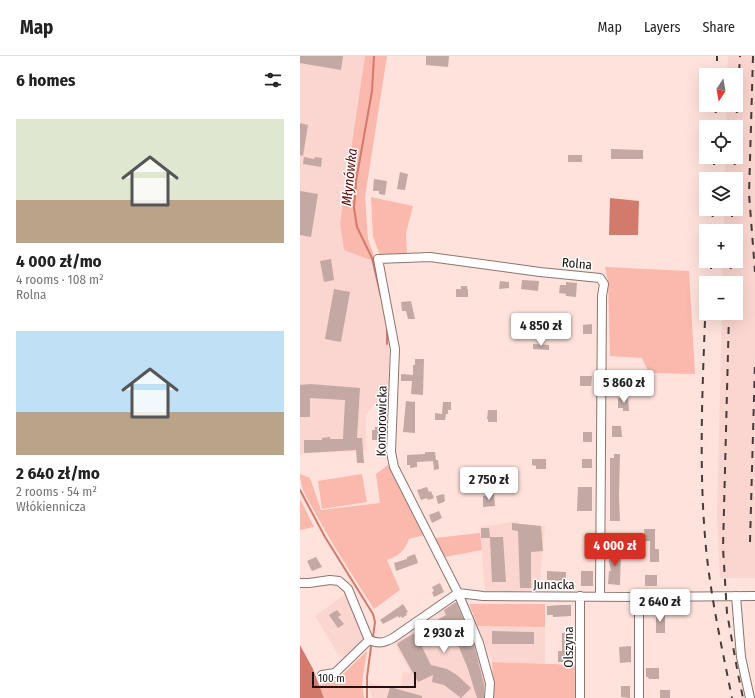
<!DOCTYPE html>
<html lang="en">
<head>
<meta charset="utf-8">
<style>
	body { margin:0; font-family:"Fira Sans Condensed",sans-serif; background:#f6f6f6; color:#222; height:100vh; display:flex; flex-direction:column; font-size:15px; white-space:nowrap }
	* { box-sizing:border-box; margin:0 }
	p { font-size:13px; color:#767676 }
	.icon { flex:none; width:22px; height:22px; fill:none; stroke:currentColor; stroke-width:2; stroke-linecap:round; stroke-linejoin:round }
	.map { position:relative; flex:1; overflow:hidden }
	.sheet { display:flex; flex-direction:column; background:#fff; width:300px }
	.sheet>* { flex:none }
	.needle { width:26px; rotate:191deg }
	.buttons { position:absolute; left:399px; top:12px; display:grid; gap:8px }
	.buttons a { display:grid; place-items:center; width:44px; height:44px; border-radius:0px; background:#fff; box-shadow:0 4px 16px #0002; font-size:20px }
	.scale { position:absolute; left:12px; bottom:10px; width:104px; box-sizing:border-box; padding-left:4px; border:2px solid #1d1312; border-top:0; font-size:11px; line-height:14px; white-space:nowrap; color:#1d1312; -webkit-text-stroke:3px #fff; paint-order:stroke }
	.price { position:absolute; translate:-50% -34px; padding:0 9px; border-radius:4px; background:#fff; color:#222; font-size:13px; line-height:26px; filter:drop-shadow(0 1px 2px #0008) }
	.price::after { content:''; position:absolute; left:50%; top:24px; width:12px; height:9px; margin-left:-6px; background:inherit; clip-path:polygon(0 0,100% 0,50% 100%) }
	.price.current { background:#d93025; color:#fff }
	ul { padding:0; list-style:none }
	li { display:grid; align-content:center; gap:8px; height:212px; padding:0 16px }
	li span { display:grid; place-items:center; height:124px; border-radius:0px; color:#555 }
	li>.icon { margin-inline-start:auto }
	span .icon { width:72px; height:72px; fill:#fffc; stroke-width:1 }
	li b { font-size:17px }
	h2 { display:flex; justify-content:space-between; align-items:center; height:48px; padding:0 16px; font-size:17px }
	header { display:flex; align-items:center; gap:24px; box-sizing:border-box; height:56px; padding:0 20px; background:#fff; border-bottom:1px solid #e0e0e0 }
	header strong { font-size:19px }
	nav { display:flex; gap:22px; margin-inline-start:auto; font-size:14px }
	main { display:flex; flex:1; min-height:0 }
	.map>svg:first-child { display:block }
</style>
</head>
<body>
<header>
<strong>Map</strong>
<nav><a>Map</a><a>Layers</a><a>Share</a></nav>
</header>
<main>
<section class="sheet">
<h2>6 homes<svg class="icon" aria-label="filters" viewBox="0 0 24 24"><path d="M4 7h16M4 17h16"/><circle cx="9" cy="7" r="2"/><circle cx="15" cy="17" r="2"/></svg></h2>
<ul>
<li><span style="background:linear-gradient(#dfe7d0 65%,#b9a48a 0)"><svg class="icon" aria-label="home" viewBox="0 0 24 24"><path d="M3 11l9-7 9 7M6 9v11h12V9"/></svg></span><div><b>4 000 zł/mo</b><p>4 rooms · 108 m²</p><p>Rolna</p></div></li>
<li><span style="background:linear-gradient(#bfe0f5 65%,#b9a48a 0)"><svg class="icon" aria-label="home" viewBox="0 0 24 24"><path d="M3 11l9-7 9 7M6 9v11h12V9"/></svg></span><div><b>2 640 zł/mo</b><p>2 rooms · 54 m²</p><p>Włókiennicza</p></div></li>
</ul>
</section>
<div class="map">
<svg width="455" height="642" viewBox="0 0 455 642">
	<rect width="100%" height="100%" fill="#ffe2dc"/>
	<path fill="#fbd5cf" d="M0,0h65l-25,167 36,39 13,78v46l-23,29v36l-66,3z
		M428,0h27v522h-35l-3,-64 5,-201h14v-30h-14l1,-22h13v-30h-12v-22h12v-30h-11v-22h11v-30h-10l1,-22h9v-30h-9z
		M218,465l1,6 26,-1 -6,64 -54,2 -5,-65z
		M45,538l5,7 14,41 -18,17 -8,-5 -23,-38z
		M157,546l17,38 8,22 4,22v14h-114l-3,-15 31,5 3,-16 8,1 -16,-28 3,-6 13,-9 2,3 27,-15 -4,-7z
		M178,570l67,1v37l-53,-2z"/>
	<path fill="#fbb8ac" d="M65,0h22l-22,141 3,42 8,23 -32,-12 -4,-27z
		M71,141l42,9 -7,27 1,21 -27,1 -7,-18z
		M305,211l84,4 6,103 -46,-1 -7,-15 -32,-2 -2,-75z
		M88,409l36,70 -15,4c-5,13 -9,16 -22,21l13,30 -26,19c-20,-32 -41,-63 -58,-95 -7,-13 -16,-25 -16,-40l10,4 11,32 59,-7 -4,-29z
		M62,418l5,28 -45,7 -4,-28z
		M0,443l14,28 -14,3z
		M180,477l2,17 -37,7 -10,-19z
		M169,548h76v23l-67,-1z
		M67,595l-5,32 2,15h-40l-5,-13 17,-4z
		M192,606l85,3 -1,33h-82z"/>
	<path fill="#d27b6d" d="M310,142l29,3 -1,34h-29z
		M0,589l13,24 11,29h-24z"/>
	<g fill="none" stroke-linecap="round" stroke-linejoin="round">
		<path stroke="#d27b6d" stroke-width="2" d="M74,0l-2,35 -16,90 -2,27 3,19 15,31 9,39
			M87,271v17
			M0,434l25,47 48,77 2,8 -2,15
			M67,642v-21l4,-30"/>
	</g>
	<path fill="#c3a8a3" d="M0,0h43l-2,14 -41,-7z
		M126,0h23l-1,11 -22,-2z
		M0,67l8,2 -5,31 -3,-1z
		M311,93l32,1v9h-32z
		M268,99h14v7h-14z
		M4,101l10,2 1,-2 7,1 -1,9 -18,-3z
		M100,116l8,2 -3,16 -8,-1z
		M74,123l13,2 -2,14 -6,-1v-3h-6z
		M0,135l18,3 -7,43 -11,-2z
		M31,203l3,21 -10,2 -4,-21z
		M222,224l17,1 -1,10 -17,-2z
		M200,225l9,1v6l-10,1z
		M266,226l11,1 -1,14 -10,-1v-2l-7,-1 1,-8h6z
		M161,230h6v3h1v8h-12v-8h5z
		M34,233l16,3 -9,50 -16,-3z
		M111,245l4,18h-7l-2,-8h-4l-1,-9z
		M292,268v10h-9v-9z
		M233,288l16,1v5l-16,-1z
		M115,303h9l-1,36 -12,-1 1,-13h-11v-7l12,1v-10h2z
		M280,320h12l-1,10h-11z
		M10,328l50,4 -3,50h5l2,25h-7l-1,-13 -52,3v-13h18v-2l8,-1v2h13l2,-39 -35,-2v19h-10v-32z
		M328,341l1,14h-6v-3h-5v-10z
		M106,345l9,1v31l-12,-1z
		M143,346h8v8h-3v4h-5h3l-1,6h-10v-7l7,1z
		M188,354h9v12h-9v-3h-1z
		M312,370h9l1,11h-10z
		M75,371h6l-2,13h-7v-10h3z
		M283,376h9v10h-9z
		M125,396h10l1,8h2l1,9 -5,1 -1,-9 -16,1v5l-7,1v-3h-3v-10l18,-1z
		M314,398h6l-1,42 1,25h-10v-63h4z
		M232,403h14v10h-10v-3l-4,-1z
		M282,403h10v9h-10z
		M127,431l2,5 2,-1 3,7 -6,2 -1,-2 -6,2 -4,-10z
		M278,431h14v24h-15z
		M144,438l1,7h-1v1l-6,2 -2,-8z
		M194,438l1,12 -12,1v-11z
		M139,455l3,7 -10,5 -3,-8z
		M212,467l29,3 2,25 -12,1v36h-11l-2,-57 -6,-1z
		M181,472h8l1,9h13l3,45h-14l-2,-44h-9z
		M344,473h11v20h4v13h-9v-21h-5z
		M310,494h11l-1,35 -12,-1 1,-13h2l-2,-9z
		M115,498l3,9 -22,8 -2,-8 13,-4v-2z
		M16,501l6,10 -10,4 -5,-10z
		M247,515l19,1v7h-2v2l-17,-1z
		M281,515h12v15h-12z
		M345,519h12v11h-12z
		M140,527l4,9 -10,5 -2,-5 2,-1 -2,-4z
		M156,546l18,43 10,39v14h-7l-9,-29 -16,-39 -30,17 9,18 16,4 10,6 14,13 -10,10 -17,-13 -12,-3 1,-7 -15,7 -21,-38 4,-3 45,-26 -2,-5z
		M103,548l5,8 -2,1 1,2 -5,3 -1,-2 -2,2 -1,-2 -15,8 -3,-4z
		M261,549h10v11l-18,1v-2h-6v-9z
		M37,554l4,5 -3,2 6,7 -6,4 -9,-13z
		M356,557h9v20h-9z
		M192,575l42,1v12h-42z
		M262,577h5v18h4v11h-13v-11h4z
		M331,590v16l-11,1 -1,-16z
		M346,612h13v11h-10l-1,-2h-2z
		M321,630h9v12l-9,-1z
		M90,631l32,9v2h-35z
		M360,634h10v8h-10z"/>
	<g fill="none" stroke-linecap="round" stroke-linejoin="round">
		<defs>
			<path id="minor" d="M0,527h9l21,-3 9,1 9,8 21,51
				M280,540v102
				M436,540l5,61 9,41
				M22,619l13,-2 34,-33c10,4 15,3 24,-2l65,-45 25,3 156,1 116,-1
				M189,642l1,-15 -11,-40 -21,-50 -64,-126 -3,-15 4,-103 -17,-90 52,-2 110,15 60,6 4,6 -2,12 -2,300
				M339,642v-101"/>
		</defs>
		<use href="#minor" stroke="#8e7470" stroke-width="10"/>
		<use href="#minor" stroke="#fff" stroke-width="8"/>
		<path stroke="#483a38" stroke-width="2" stroke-dasharray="7 7" stroke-linecap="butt" d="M453,0l-4,138 6,78
			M417,19v-19
			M415,71l1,-22
			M436,71l4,-71
			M414,123v-22
			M434,123l1,-22
			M412,175l1,-22
			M432,175v-22
			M411,227v-22
			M430,227l1,-22
			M406,237c-3,85 -8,171 0,255 5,51 16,100 26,150
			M429,257l-6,235 4,65 11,61 5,24
			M450,486l5,-180"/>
	</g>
	<g text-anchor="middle" stroke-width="3" stroke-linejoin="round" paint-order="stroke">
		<g font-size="13" fill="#1d1312" stroke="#fff">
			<text transform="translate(277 207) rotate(5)" y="5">Rolna</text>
			<text transform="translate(81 365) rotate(-89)" y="5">Komorowicka</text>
			<text x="254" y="533">Junacka</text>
			<text transform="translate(268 591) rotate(-90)" y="5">Olszyna</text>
		</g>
		<g font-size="14" font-style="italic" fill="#590703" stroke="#fff">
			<text transform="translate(49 121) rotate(-84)" y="5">Młynówka</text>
		</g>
	</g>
</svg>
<div class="buttons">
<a><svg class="needle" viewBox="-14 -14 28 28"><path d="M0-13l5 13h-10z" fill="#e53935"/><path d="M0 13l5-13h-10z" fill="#767676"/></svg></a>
<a><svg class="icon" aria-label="locate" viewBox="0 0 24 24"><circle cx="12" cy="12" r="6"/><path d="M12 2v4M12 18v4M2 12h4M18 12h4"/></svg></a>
<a><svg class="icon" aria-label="layers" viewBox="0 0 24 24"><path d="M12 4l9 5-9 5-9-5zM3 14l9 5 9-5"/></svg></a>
<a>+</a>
<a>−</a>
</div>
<div class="scale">100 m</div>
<b class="price" style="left:241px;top:291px">4 850 zł</b>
<b class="price" style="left:324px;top:348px">5 860 zł</b>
<b class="price" style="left:189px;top:445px">2 750 zł</b>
<b class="price current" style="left:315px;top:511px">4 000 zł</b>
<b class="price" style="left:360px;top:567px">2 640 zł</b>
<b class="price" style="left:144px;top:598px">2 930 zł</b>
</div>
</main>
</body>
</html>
